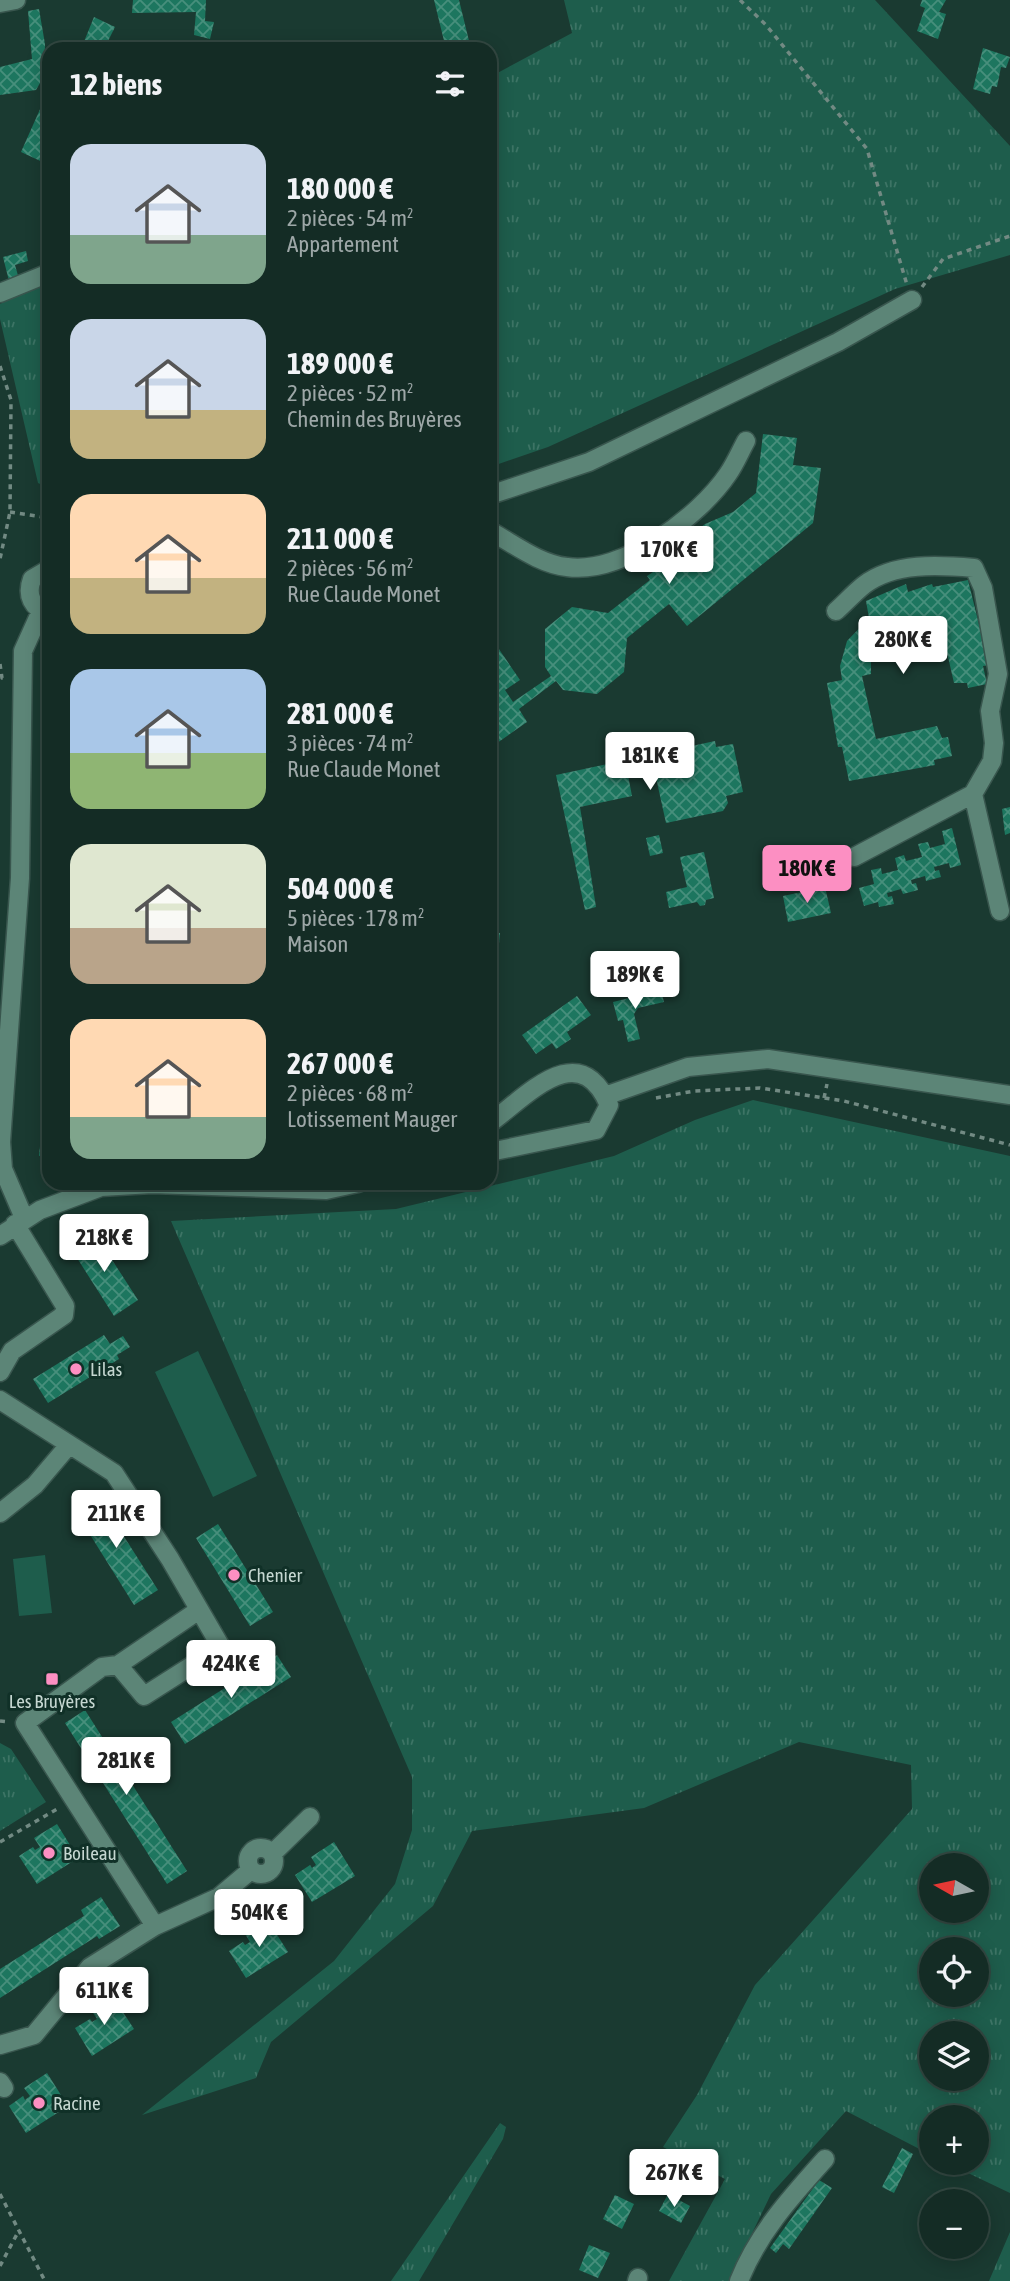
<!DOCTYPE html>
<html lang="fr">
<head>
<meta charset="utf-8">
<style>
	body { margin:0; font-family:"Asap Condensed",sans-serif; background:#1d342d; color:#f1f3f6; height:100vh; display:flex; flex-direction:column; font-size:26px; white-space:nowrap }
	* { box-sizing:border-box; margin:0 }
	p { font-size:23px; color:#9da7a7 }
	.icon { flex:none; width:38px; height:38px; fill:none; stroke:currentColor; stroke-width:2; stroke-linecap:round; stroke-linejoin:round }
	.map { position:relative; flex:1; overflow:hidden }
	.side { position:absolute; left:42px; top:42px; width:455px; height:1148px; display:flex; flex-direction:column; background:#142c25; border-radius:21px; box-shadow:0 4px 18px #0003,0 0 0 2px #334842 }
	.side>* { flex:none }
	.needle { width:46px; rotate:279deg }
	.fabs { position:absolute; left:919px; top:1853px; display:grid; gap:14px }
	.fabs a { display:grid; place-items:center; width:70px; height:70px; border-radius:50%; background:#142c25; box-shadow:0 4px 18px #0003,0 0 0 2px #334842; font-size:35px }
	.price { position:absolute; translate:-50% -60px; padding:0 16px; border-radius:7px; background:#fff; color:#222; font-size:23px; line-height:46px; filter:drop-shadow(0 2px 4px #0008) }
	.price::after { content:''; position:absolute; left:50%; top:42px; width:21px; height:16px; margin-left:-10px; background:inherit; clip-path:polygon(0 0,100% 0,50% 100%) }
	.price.active { background:#fc8fc2; color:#111 }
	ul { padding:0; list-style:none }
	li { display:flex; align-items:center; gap:21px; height:175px; padding:0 28px }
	li span { display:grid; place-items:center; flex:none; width:196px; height:140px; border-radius:21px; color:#555 }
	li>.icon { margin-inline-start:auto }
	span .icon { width:84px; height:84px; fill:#fffc; stroke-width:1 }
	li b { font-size:30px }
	h2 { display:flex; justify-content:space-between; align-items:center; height:84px; padding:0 28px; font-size:30px }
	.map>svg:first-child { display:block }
</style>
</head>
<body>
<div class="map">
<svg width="1010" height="2281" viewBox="0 0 1010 2281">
	<defs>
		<pattern id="grass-tufts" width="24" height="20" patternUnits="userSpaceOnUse" patternTransform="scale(1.75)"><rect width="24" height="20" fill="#1e5d4c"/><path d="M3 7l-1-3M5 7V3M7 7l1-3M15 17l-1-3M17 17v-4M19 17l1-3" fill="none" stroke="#3d7465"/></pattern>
		<pattern id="building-cross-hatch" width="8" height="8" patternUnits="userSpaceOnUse" patternTransform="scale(1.75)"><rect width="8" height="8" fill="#1d765f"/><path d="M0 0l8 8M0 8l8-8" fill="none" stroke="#478f7c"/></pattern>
	</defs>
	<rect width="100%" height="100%" fill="#1a3a31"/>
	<path fill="url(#grass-tufts)" fill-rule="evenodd" d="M564,0h311l135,146v109l-115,34 -347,158 -58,20v-390l82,-44z
		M49,281v207l-11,-5 -38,-164v-15z
		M753,1100l257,56v1037l-63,-30h29v-45h-45v37l-85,-44 -75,83 -42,87h-60l56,-102 -62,-32 34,-52 58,-110 157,-176 -1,-44 -112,-23 -155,66 -172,23 -39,75 -162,136 -15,36 -114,37 192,-154 61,-77 17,-54v-53l-241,-556 225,-12 218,-53 81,-36zM931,1866h45v45h-45zM931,1950h45v45h-45zM931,2034h45v45h-45z
		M0,1743l11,6 35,53 -46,29z
		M500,2123l6,4 -3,12 -84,142h-28z
		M1010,2232v49h-21z"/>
	<path fill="#1e5d4c" d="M198,1351l59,125 -44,21 -58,-125z
		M45,1555l7,58 -33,3 -6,-57z"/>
	<path fill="url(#building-cross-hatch)" d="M133,0h73l-1,21 9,1 -4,17 -16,-4 2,-23 -64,1z
		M434,0h25l12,49h-25z
		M922,0h24l-7,12 7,2 -8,25 -21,-8 8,-23 -5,-2z
		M39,9l6,35 -1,32 -8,14 -36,5v-28l32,-8 -4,-48z
		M94,17l21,10 -11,22h-23z
		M983,48l27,9 -4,11 -5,-1 -4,20 -5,-1 -2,8 -17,-5z
		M49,89v76l-28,-13z
		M26,251l2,10 -13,4 4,14 -10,2 -6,-24z
		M763,434l34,4 -4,27 28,3 -8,55 -126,103 -18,-22 -42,34 -3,34 -27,22 -34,-4 -7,-9 -37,28 8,13 -37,26v-112l30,44 -15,10 8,12 38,-26 -6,-9v-38l27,-22 36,6 42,-33 -3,-4 27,-18 18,-24 13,-10 28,-12 23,-19z
		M968,580l21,85 -6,1 4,18 -19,4 -1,-5h-13l-14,-61 -50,11 2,8 -14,8 -7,12v13l-9,2 14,63 61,-13 5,12 6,-1 4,19 -18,4 1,5 -86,16 -7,-34h-4l-11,-64 15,-3 -2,-14 7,-25 22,-23 -3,-17 40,-17 2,8 24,-8 1,3z
		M715,741l1,6 17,-3 10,48 -17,4 2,7 -5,8 -57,12 -13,-59 -26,6 5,26 -52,11 16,100 -11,3 -29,-135z
		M1010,807v26l-5,2 -3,-26z
		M952,828l9,37 -11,3 -1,-5 -15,4 1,4 4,-1 2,7 -4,1 -11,3 -1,-5 -14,4 1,4 4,-1 2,7 -15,4 -2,-5 -14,4 1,4 4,-1 2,8 -15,3 -1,-5 -14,4 -5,-18 15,-4 -3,-14 10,-2 1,6 16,-4 -3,-12 9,-3 2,6 16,-4 -4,-13 10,-2 2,6 15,-4 -3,-13z
		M659,835l4,18 -13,3 -4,-18z
		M704,852l10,46 -8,2 -1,5 -5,1 -3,-4 -28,6 -3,-16 21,-5 -7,-30z
		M825,887l6,26 -43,9 -5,-26z
		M490,932l10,1 -4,42 -6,-1z
		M661,990l3,12 -26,6 -4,6 6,25 -12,3 -5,-22 -5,1 -5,-19z
		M577,996l14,19 -24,17 4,7 -15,10 -4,-6 -16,11 -14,-19z
		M47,1079l2,74 -10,3z
		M94,1232l44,68 -24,16 -44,-69z
		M104,1335l6,9 13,-8 7,11 -13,8 2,4 -71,44 -15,-24z
		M97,1494l61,96 -24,15 -60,-96z
		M218,1524l55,88 -23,14 -54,-88z
		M277,1655l14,22 -106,67 -14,-22z
		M85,1710l102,161 -20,13 -102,-161z
		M57,1824l21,34 -41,26 -18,-28 14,-9 2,3 5,-3 -6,-9z
		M334,1842l21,34 -43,26 -17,-27 15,-10 2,3 4,-3 -5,-8z
		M101,1897l19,29 -21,13 -2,-3 -97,62v-29l84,-53 -3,-6z
		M267,1919l21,33 -42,26 -17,-27 14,-9 2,3 5,-3 -5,-8z
		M113,1997l21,32 -42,27 -17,-28 15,-9 2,3 5,-3 -6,-9z
		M47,2073l21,33 -42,27 -17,-27 14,-10 2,4 5,-4 -6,-8z
		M902,2148l11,6 -19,39 -12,-6z
		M819,2180l13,8 -43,61 -6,-5 -7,9 -6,-5z
		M668,2194l22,12 -9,17 -22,-12z
		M615,2195l19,9 -12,25 -19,-10z
		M589,2245l21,8 -12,25 -19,-8z"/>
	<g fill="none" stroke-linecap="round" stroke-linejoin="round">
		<defs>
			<path id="minor" d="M0,3l16,-3
				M0,293l49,-20
				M490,495l99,-33 249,-120 74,-42
				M490,531c24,13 49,33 77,36 55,8 132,-50 161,-93 7,-10 12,-22 18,-33
				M49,569l-17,10c-6,16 0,30 17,34
				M836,611c9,-8 18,-18 28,-26 30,-23 75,-20 110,-17l9,20 15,86 -8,37 4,32 -2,18 -19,33 27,117
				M854,857l119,-63
				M605,1096l83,-29 80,-8 242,36
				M490,1123c39,-29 89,-86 119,-18l-13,25 -106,22
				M24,1218l-21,-49 -2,-27 19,-264 3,-227 18,-40
				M0,1236l40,-26 61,-23 51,-3 174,6 32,-7
				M0,1372l12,-21 52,-36 1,-9 -50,-82
				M0,1400l114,73 56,86 51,88 -77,49 -26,-31
				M0,1513l35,-28 34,-40
				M248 1861a13 13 0 1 1 26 0a13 13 0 1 1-26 0Z
				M273,1853l37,-36
				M155,1926l-130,-203 77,-56 16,-2 81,-55
				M0,2045l34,-10 56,-68 65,-41 64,-29 32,-27
				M0,2082l4,6
				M637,2281l1,-3
				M739,2281c19,-48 52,-84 86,-122"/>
		</defs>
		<use href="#minor" stroke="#39564e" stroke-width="21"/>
		<path stroke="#728a83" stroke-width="3.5" stroke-dasharray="5 5" stroke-linecap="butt" d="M740,0l26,25 101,124 40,136
			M922,287l21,-28 67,-23
			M0,366l11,34 -1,112 -10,47
			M10,512l39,6
			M0,664l2,14 4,1
			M656,1098l38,-7 66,-3 84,13 166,44
			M824,1098l3,-14
			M0,1721l9,1
			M0,1842l59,-34
			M0,2194l45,87
			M0,2266l17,-32"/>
		<use href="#minor" stroke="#5c8577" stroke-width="18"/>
	</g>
	<g fill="#fc8fc2" stroke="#103027" stroke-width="2.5">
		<circle cx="76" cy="1369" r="7"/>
		<circle cx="234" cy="1575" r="7"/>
		<rect x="45" y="1672" width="14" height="14" rx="3.5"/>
		<circle cx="49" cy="1853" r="7"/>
		<circle cx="39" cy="2103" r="7"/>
	</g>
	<g text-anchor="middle" stroke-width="6" stroke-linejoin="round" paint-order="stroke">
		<g font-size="19" fill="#c5d7d1" stroke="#103027" text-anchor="start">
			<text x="90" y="1376">Lilas</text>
			<text x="248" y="1582">Chenier</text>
			<text x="52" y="1708" text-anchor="middle">Les Bruyères</text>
			<text x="63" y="1860">Boileau</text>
			<text x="53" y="2110">Racine</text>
		</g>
	</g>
</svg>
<div class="fabs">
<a><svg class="needle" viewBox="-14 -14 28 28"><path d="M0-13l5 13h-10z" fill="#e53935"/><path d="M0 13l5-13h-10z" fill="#9da7a7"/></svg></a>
<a><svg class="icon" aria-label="locate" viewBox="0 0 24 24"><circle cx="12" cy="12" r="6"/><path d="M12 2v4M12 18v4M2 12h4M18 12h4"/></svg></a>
<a><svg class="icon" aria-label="layers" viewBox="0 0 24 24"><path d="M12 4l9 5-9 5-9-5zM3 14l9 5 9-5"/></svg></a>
<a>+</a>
<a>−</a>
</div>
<b class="price" style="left:669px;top:586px">170K €</b>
<b class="price" style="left:903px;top:676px">280K €</b>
<b class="price" style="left:650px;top:792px">181K €</b>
<b class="price active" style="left:807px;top:905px">180K €</b>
<b class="price" style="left:635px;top:1011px">189K €</b>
<b class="price" style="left:104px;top:1274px">218K €</b>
<b class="price" style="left:116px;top:1550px">211K €</b>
<b class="price" style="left:231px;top:1700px">424K €</b>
<b class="price" style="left:126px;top:1797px">281K €</b>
<b class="price" style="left:259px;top:1949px">504K €</b>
<b class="price" style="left:104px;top:2027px">611K €</b>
<b class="price" style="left:674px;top:2209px">267K €</b>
<section class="side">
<h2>12 biens<svg class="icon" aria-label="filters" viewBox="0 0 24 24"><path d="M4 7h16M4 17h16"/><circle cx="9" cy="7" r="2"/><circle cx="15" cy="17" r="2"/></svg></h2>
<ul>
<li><span style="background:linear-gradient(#c9d6e8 65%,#7fa58c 0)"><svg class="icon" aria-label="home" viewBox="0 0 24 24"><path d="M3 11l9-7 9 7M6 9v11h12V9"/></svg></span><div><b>180 000 €</b><p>2 pièces · 54 m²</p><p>Appartement</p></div></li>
<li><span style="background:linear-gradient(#c9d6e8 65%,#c2b280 0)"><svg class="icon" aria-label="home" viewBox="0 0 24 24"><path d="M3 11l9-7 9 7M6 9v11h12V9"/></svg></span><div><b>189 000 €</b><p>2 pièces · 52 m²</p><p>Chemin des Bruyères</p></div></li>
<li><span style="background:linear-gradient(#ffd9b3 60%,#c2b280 0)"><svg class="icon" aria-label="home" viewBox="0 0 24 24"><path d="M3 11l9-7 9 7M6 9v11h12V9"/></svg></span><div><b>211 000 €</b><p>2 pièces · 56 m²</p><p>Rue Claude Monet</p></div></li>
<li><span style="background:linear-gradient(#a9c7e8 60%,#8fb573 0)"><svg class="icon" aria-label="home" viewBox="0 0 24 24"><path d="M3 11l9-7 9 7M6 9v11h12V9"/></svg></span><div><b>281 000 €</b><p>3 pièces · 74 m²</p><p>Rue Claude Monet</p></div></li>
<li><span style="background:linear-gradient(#dfe7d0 60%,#b9a48a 0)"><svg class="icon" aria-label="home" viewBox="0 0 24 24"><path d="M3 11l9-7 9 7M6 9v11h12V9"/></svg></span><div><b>504 000 €</b><p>5 pièces · 178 m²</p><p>Maison</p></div></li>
<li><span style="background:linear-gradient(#ffd9b3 70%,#7fa58c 0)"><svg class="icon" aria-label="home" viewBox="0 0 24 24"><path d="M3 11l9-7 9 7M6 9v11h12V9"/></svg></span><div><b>267 000 €</b><p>2 pièces · 68 m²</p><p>Lotissement Mauger</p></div></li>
</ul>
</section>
</div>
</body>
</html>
